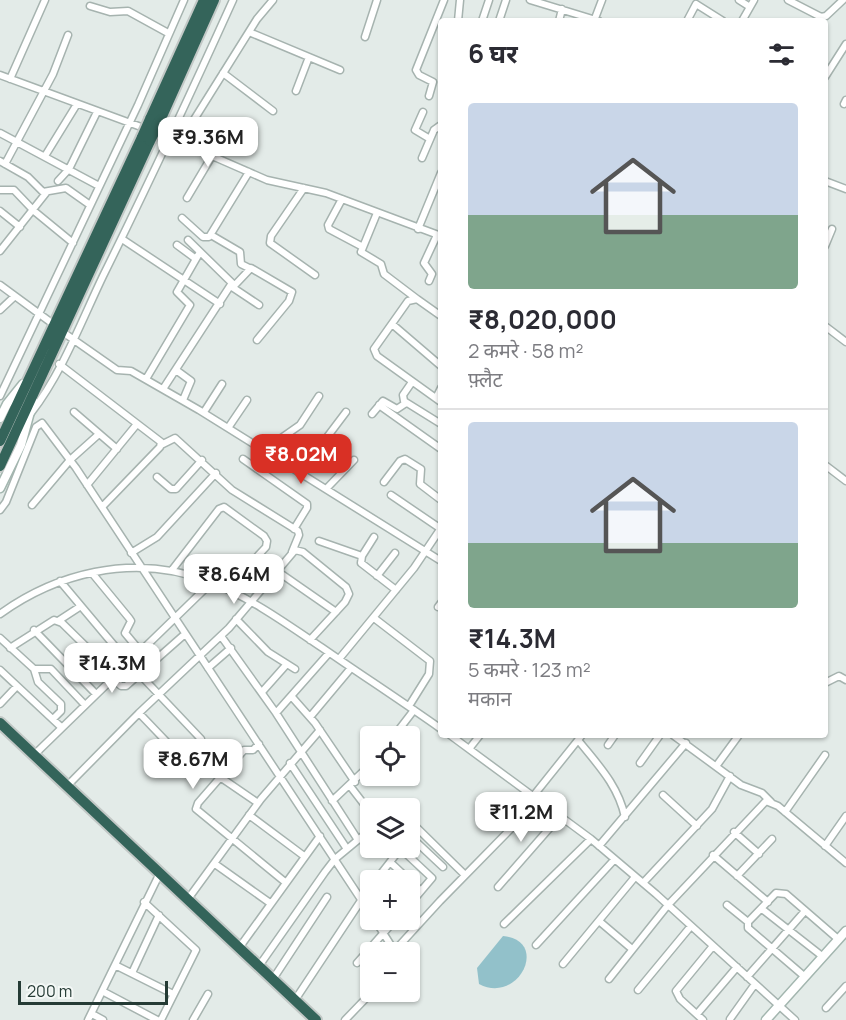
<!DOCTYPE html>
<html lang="hi">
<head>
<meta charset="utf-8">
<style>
	body { margin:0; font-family:Manrope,"Noto Sans Devanagari",sans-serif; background:#f2f2f3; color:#2b2b33; height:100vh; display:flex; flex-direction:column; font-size:22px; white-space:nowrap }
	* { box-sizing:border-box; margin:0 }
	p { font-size:20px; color:#7c7c81 }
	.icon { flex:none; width:33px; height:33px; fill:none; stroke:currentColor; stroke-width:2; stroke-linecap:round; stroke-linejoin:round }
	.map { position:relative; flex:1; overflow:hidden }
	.drawer { position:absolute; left:438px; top:18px; width:390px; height:720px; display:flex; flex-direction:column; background:#fff; border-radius:6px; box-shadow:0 2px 4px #0004 }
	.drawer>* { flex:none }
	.tools { position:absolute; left:360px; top:726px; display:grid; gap:12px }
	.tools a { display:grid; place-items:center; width:60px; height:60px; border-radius:6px; background:#fff; box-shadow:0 2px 4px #0004; font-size:30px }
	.scale { position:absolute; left:18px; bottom:15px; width:150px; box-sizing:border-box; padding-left:6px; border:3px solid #253b35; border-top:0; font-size:16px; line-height:21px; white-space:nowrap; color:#253b35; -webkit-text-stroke:4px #f4f8f6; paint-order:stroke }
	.price { position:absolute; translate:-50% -51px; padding:0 14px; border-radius:12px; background:#fff; color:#222; font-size:20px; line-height:39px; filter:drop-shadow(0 2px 3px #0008) }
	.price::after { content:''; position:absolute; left:50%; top:36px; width:18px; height:14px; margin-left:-9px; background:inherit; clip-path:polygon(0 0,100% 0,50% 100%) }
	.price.on { background:#d93025; color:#fff }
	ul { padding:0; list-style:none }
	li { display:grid; align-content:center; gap:12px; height:318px; padding:0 30px }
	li+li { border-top:2px solid #e1e1e2 }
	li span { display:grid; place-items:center; height:186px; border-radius:6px; color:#555 }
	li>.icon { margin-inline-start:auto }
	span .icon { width:108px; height:108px; fill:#fffc; stroke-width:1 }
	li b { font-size:26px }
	h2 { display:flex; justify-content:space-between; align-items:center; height:72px; padding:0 30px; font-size:26px }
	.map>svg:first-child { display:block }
</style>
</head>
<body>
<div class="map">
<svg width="846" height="1020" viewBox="0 0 846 1020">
	<rect width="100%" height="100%" fill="#e3ebe8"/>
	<path fill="#92c1ca" d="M503,936c47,4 16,69 -24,48l-2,-16z"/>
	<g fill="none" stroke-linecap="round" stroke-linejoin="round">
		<defs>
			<path id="street" d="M530,0l69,21
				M739,0l11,7
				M788,0l33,17 5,-1 17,-16
				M90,6l20,6 18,-1 40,22
				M458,21l2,-21
				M482,21l7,-21
				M499,21l7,-21
				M559,21l3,-12
				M594,21l8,-21
				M687,21l9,-17 27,17
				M742,21l12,-21
				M249,32l91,38
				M365,37l12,-37
				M223,73l50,38
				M0,75l171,63 96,42 59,13 115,43
				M825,77l21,-33
				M10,79l35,-79
				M296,91l13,-34
				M429,96l4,-14 -14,-7 -3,-5 28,-70
				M844,104l2,-4
				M423,112l-8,18 15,9
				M0,133l99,53
				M180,142l77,-123 16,-19
				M45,156l32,-52
				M422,158l12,-28 7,-5
				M0,161l28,16 15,15 23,-4 24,17
				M5,164l48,-90 15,-39
				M58,181l11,-12 28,-57
				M825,181l21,8
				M304,188l-33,48 -1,7 45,32
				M0,190h14l20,21 39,32
				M187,198l25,-42
				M342,199l-14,26 1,4 32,17
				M0,211l20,16
				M377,213l-16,39 20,12 3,10 33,25
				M182,218l21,19h6l40,-65
				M418,229l23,-56
				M211,235l29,17 1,12 8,4
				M122,239l98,65
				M177,245l19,14
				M825,246l7,-17
				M0,251l46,-58
				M429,281l3,-7 -8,-11 13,-28
				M0,285l49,36
				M232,287l27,18
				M233,287l18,-19 41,24 -3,9 -32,39
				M0,310l15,-14
				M441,316l-24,-17 -9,2 -34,48 3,7 64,46
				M392,324l49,42
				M825,326l21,16
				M67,335l50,35 14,1 68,39 242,151
				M59,364l102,78 -1,5 -58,60
				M176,370l15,11 -8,19
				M146,379l44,-74 -13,-13 23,-40
				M412,382l-9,13 1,6 37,23
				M163,389l69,-106 -44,-43
				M0,396l138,-291 46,-105
				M436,398l5,-10
				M379,405l62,44
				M74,412l43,37
				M204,412l18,-28
				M31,413c31,-40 50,-91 72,-137 45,-91 88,-183 130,-276
				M372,414l11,-13 14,8 9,-6
				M228,428l19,-28
				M161,445l14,-7 57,52 66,41 1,4 -7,17
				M270,455l10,-16 20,-14 19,-29
				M243,459l64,45v4l-13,21
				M825,465l21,16
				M300,473l46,-61
				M157,477l14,12h5l26,-29
				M384,482l16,-21 5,-2 16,10 -1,15 21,16
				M87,485l50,-61
				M327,488l27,-28
				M391,495l50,34
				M32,505l38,-45 29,-26
				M0,510l6,-8 30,-75 6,-4 34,45 294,445
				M374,537l-12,19 -1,7 35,27
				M319,541l43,15
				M131,553l26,-16 59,-64
				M172,570l47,-61 5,-2 40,29 3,5 -1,6 -38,41
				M277,571l59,41
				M92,573l37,45 2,3 -6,12 15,18
				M377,576l18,-23
				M60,581l68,81 73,77
				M438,607l3,-4
				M0,614c29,-21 60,-35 95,-42 94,-19 155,27 229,77 39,27 79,53 117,80
				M374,618l56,43 -1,13 -20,32
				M236,619l32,33 27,17
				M58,621l23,-15
				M34,630l62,64
				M221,636l55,77 82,127
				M0,638l34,31h17l34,36
				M10,648l44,-28 8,3 53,52
				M339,659l75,-91 27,-40
				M208,668l23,-20
				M34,669l4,13 23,22v7l-8,8
				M0,670l61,57
				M112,678l9,8h5l59,-52
				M825,683l14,-7 7,4
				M262,692l24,-27
				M292,697l23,26 40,59
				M0,704l17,-18
				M139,713l44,46
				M276,713l53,-60
				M310,717l41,-49
				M450,735l141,104 65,55 139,126
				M673,735l68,50 21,8 9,9
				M394,736l20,-26
				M578,740c20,25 40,45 47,77
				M259,744l-6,6h-9l-46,53 -2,6 89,73
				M608,745l7,-10
				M469,749l11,-14
				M34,755l178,-173
				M290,763l57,86
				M640,763l20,-28
				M717,765l22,-30
				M220,777l38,26
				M67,786l72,-73 90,-85 66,-78 8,2 43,35 3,7 -4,8 -35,38
				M350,786l20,26
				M534,795l48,-60
				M663,795l34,31
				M332,801l38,-36
				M785,812l40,-57
				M249,815l55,41
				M410,821l55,54
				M734,832l25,22
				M410,836l33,31
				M599,846l87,-103
				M825,846l21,-30
				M400,848l32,30 -22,26
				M713,855l55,47
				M390,862l31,29
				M215,864l55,39
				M737,876l35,-37
				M376,880l25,-32
				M643,883l69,-74 18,-33
				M498,887l63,-72
				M188,899l73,-100 59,-69
				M144,902l52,48 -35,70
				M727,905l21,17
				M762,909l60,47
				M375,920l17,27 5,1 43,-47 100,-102
				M599,921l33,28
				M504,924l87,-85
				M536,945l78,-85
				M239,948l81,-112
				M357,963l38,-43
				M563,964l72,-87
				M115,965l58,29
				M259,966l66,-94 10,-13 35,-29
				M132,973l27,-58
				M804,976l-56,-48v-6l28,-29 10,1 52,45
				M747,977l58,-66
				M273,979l54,-82
				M609,979l59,-74 98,-104 12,5 68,57
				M638,990l53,-64
				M104,992l53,28
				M295,1000l75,-113
				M826,1008l20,-22
				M92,1014l11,6
				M697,1014l40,-47
				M730,1019l25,-35
				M88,1020l72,-147
				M193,1020l15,-26
				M345,1020l27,-28
				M703,1020l-23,-21 -4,-8 37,-45"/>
			<path id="secondary" d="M0,418l7,-14 16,-20
				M0,488l21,-43 12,-44
				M766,1020l80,-89"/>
			<path id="highway" d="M150,119l54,-119
				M159,123l55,-123
				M0,441l142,-304
				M0,466l150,-325
				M0,723l316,297"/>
		</defs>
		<use href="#street" stroke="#a6b3af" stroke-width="9"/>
		<use href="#secondary" stroke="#a3b6af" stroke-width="11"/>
		<use href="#highway" stroke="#c2c8c6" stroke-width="14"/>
		<use href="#street" stroke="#fff" stroke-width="6"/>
		<use href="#secondary" stroke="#fff" stroke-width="8"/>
		<use href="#highway" stroke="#34645a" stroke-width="10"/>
		<defs>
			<path id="highway-bridge" d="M142,137l8,-18
				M150,141l9,-18"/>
		</defs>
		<use href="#highway-bridge" stroke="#c2c8c6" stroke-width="14" stroke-linecap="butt"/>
		<use href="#highway-bridge" stroke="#34645a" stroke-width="10"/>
	</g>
</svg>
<div class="tools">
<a><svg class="icon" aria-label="locate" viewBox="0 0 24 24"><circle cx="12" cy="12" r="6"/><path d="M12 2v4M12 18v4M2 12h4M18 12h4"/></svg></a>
<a><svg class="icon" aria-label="layers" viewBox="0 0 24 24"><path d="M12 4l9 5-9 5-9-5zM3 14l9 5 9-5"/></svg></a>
<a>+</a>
<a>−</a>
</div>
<div class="scale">200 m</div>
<b class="price" style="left:208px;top:168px">₹9.36M</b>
<b class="price on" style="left:301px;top:485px">₹8.02M</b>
<b class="price" style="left:234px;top:605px">₹8.64M</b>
<b class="price" style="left:112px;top:694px">₹14.3M</b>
<b class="price" style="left:193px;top:790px">₹8.67M</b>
<b class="price" style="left:521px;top:843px">₹11.2M</b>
<section class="drawer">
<h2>6 घर<svg class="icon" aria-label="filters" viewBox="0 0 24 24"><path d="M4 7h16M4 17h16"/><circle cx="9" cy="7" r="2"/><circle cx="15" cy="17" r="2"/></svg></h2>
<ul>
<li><span style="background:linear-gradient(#c9d6e8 60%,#7fa58c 0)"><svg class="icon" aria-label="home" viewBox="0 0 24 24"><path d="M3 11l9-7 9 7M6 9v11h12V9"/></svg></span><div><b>₹8,020,000</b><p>2 कमरे · 58 m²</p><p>फ़्लैट</p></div></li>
<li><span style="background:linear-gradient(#c9d6e8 65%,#7fa58c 0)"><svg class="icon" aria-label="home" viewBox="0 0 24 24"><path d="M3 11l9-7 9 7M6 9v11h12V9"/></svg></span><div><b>₹14.3M</b><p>5 कमरे · 123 m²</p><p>मकान</p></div></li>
</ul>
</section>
</div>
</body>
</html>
